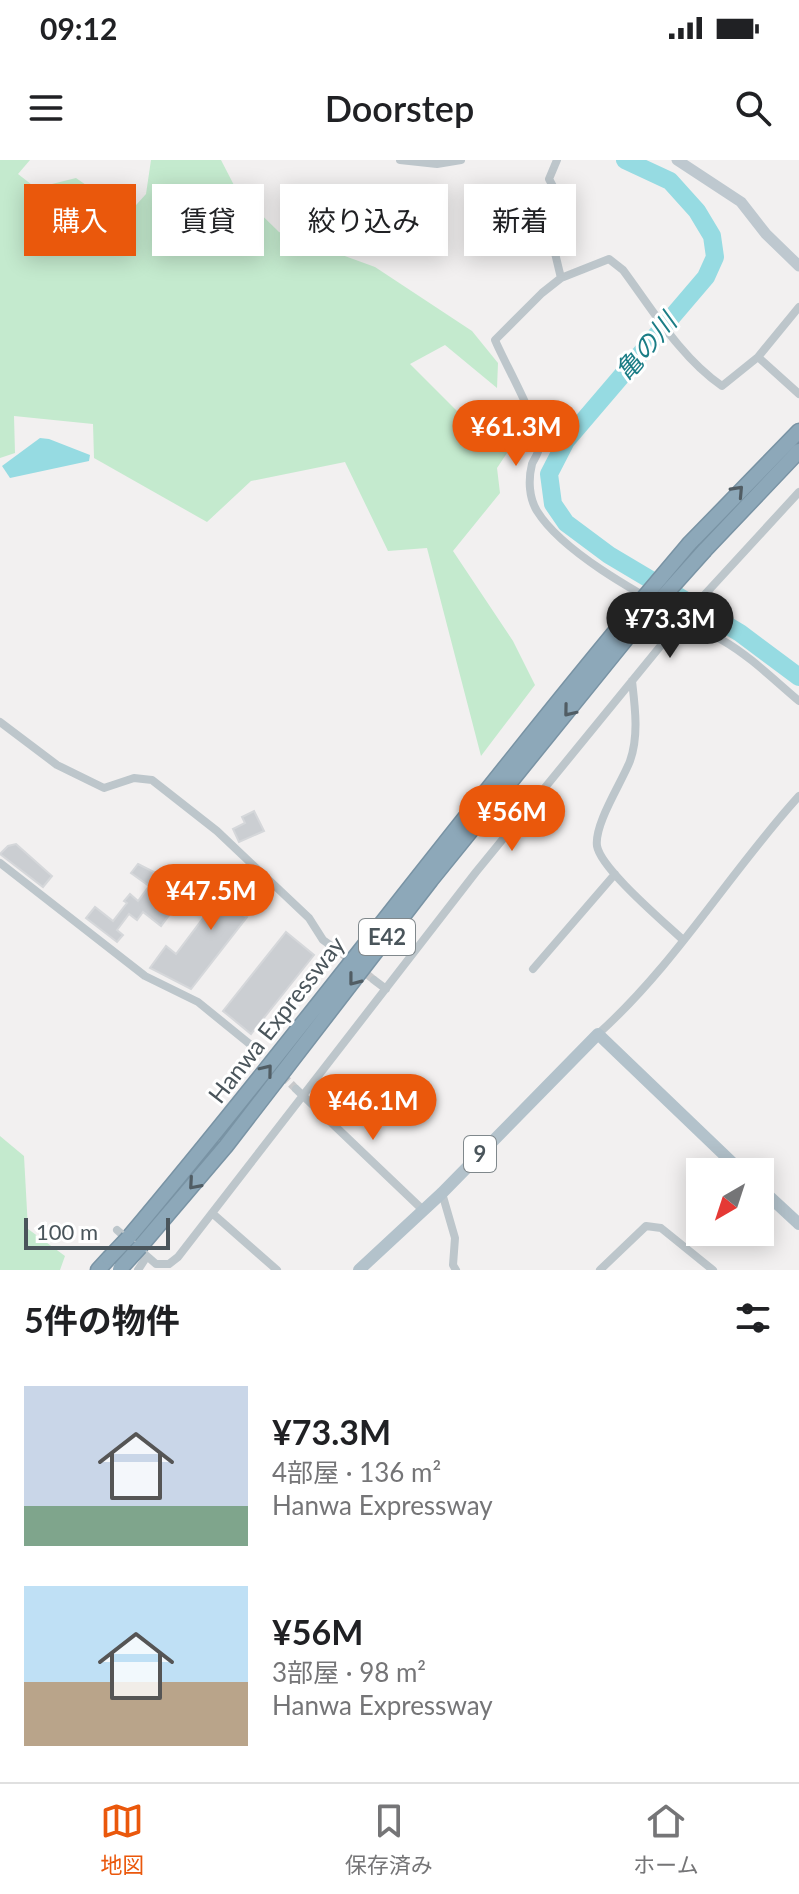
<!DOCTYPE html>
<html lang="ja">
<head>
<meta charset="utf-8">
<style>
	body { margin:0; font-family:Lato,"Noto Sans JP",sans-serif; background:#f6f6f6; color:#202124; height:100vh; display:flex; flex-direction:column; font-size:30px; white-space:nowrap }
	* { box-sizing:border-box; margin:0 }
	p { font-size:26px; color:#757577 }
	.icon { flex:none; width:44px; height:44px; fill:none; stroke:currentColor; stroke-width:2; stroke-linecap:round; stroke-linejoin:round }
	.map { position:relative; height:1110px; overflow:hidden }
	.side { display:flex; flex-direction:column; background:#fff; flex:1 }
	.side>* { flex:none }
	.banner { position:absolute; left:24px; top:24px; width:752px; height:72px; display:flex; gap:16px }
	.needle { width:52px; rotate:219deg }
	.controls { position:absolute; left:686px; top:998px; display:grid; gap:16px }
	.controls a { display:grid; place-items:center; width:88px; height:88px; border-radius:0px; background:#fff; box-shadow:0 4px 20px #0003; font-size:40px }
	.scale { position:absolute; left:24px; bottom:20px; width:146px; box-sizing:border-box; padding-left:8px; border:4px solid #4a555b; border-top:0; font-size:22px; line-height:28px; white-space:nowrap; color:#4a555b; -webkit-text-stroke:6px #fff; paint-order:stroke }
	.price { position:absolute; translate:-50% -68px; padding:0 18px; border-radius:28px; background:#ea580c; color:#fff; font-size:26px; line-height:52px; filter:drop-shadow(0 2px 4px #0008) }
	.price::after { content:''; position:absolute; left:50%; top:48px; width:24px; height:18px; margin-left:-12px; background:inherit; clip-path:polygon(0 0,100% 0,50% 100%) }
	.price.on { background:#222; color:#fff }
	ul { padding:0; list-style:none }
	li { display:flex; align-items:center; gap:24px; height:200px; padding:0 24px }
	li span { display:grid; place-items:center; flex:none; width:224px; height:160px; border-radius:0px; color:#555 }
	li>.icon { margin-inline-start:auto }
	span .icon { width:96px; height:96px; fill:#fffc; stroke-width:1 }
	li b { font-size:34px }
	h2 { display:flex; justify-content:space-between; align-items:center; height:96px; padding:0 24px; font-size:34px }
	.pill { padding:0 28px; border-radius:0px; background:#fff; box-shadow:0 4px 20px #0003; font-size:28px; line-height:72px }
	.pill.on { background:#ea580c; color:#fff }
	.status { display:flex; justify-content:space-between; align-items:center; height:56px; padding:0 40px; background:#fff; direction:ltr }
	.status svg { height:22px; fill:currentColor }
	header { display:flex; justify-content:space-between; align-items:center; height:104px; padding:0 24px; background:#fff; font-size:36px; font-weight:600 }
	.dock { display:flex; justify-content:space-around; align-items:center; height:112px; border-top:2px solid #e0e0e0; background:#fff; font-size:22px; color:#757577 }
	.dock a { display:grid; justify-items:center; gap:4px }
	.dock .on { color:#ea580c }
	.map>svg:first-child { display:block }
</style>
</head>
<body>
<div class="status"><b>09:12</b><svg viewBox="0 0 49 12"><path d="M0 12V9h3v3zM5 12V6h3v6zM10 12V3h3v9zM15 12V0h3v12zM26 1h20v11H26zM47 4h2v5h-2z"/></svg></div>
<header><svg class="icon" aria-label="menu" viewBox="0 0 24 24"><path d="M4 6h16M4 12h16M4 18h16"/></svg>Doorstep<svg class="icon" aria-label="search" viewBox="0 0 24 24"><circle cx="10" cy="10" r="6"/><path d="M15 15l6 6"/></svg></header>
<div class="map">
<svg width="799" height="1110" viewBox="0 0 799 1110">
	<rect width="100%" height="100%" fill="#f2f0f0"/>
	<path fill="#c4eace" d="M0,0h30l-12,14 18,14 40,-10 52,36 18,-20 5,-34h70l16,31 42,41 96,35 97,64 26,32 -1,25 -52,-43 -35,19 53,53 41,-9 15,27 -22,33 3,25 -47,58 60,90 22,44 -54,71 -54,-208 -39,3 -43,-89 -94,19 -44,41 -113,-64 -1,-34 -79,-8 1,37 -15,5z
		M0,976l24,20 4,73 37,27 -5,14h-60z"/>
	<path fill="#96dbe2" d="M40,278l9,1 41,16 -1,6 -79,17 -8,-12z"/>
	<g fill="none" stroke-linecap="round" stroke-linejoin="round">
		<path stroke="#96dbe2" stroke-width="18" d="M625,0l45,21 27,30 15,25 3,21 -9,20 -140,164 -17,33 4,30 13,19 43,32 131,78 59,44"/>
	</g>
	<path fill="#cbced2" stroke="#d5d7da" stroke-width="2" d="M254,651l10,20 -25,11 -6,-13 12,-6 -3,-6z
		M16,684l36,32 -9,11 -43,-33 8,-8z
		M138,704l20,10 27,20 -24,32 -18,-14 -6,8 -8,-6 -12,16 6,5 -6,7 -31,-24 9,-11 18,14 14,-18 -3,-2 6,-7 8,7 11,-15 -18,-13z
		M243,705l21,23 -21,27 4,2 -56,72 -41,-21 16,-22 10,8z
		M286,772l28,23 -63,79 -28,-23z"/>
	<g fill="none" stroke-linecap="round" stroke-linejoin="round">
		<path stroke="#c8c9cb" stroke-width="8" stroke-dasharray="8 4" stroke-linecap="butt" d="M340,792l34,28
			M257,890l39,39"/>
		<defs>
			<path id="highway" d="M689,384l110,-113
				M705,390l94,-99
				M128,1078c170,-202 327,-414 496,-617
				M140,1087l86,-101 205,-266 204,-252
				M98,1110l11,-12"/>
		</defs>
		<use href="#highway" stroke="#7993a4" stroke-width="17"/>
		<path stroke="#bdc6cb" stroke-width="8" d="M400,0l37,4 24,-4
			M557,0l-8,19 8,15 -10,26 14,58
			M758,197l41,-50
			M799,234l-41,-37 -36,29c-41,-28 -70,-77 -99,-116l-14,-11 -48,19 -19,15 -47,47c9,22 46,86 44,107 0,6 -5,12 -7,17 -4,16 -3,34 5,47 31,50 134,99 185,129 28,16 52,40 77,61
			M632,521c3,26 7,55 -2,80 -8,21 -36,63 -33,85 4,23 67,76 86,94
			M0,562l57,43 47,23 30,-10 18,2 65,51 92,87 14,22 17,12
			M0,703l145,113 53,26 59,48
			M533,809l82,-95
			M374,820l12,9
			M598,874c78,-70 131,-161 201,-238
			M296,929l128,122
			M442,1033l13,45 -2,27 3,5
			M212,1053l65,57
			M117,1070l39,34h13l9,-7 298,-385 209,-256 114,-124
			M138,1110l9,-14
			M600,1110l46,-44 15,2 52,42"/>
		<path stroke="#bec8cf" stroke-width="11" d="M677,0l64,42 25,32 33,32"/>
		<path stroke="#b3c2cb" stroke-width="12" d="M760,1028l39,36
			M359,1110l83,-77 156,-159 144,138"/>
		<use href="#highway" stroke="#8da8b9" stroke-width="14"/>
		<defs>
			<path id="highway-bridge" d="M624,461l65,-77
				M635,468l70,-78
				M109,1098l19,-20
				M120,1109l20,-22"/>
		</defs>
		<use href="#highway-bridge" stroke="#7993a4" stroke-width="17" stroke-linecap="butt"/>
		<use href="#highway-bridge" stroke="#8da8b9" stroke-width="14"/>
	</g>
	<defs><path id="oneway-chevron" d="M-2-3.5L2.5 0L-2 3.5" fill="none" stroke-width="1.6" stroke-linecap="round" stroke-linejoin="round" transform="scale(2)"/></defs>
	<g stroke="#515d64">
		<use href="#oneway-chevron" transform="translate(738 331) rotate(-47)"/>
		<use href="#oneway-chevron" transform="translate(569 551) rotate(129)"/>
		<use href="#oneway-chevron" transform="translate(354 820) rotate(128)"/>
		<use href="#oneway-chevron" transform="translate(267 910) rotate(-51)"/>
		<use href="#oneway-chevron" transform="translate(194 1024) rotate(131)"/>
	</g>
	<g text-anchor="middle" stroke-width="6" stroke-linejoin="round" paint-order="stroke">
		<g fill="#fff" stroke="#80888c" stroke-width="2">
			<rect x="359" y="759" width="56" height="36" rx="6"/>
			<rect x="464" y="976" width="32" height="36" rx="6"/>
		</g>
		<g font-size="22" font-weight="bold" fill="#4a555b">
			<text x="387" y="785">E42</text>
			<text x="480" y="1002">9</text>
		</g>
		<g font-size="24" fill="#4a555b" stroke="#fff">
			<text transform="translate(277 860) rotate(-52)" y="8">Hanwa Expressway</text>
		</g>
		<g font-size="26" font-style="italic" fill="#1b7d86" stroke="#fff">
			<text transform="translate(646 187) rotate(-50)" y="9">亀の川</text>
		</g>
	</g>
</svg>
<div class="controls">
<a><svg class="needle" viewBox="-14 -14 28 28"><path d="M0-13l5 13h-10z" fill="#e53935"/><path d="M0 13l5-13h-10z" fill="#757577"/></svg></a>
</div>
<div class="scale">100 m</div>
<b class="price" style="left:516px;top:308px">¥61.3M</b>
<b class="price on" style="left:670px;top:500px">¥73.3M</b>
<b class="price" style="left:512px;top:693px">¥56M</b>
<b class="price" style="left:211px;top:772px">¥47.5M</b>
<b class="price" style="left:373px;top:982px">¥46.1M</b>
<div class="banner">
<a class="pill on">購入</a>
<a class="pill">賃貸</a>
<a class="pill">絞り込み</a>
<a class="pill">新着</a>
</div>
</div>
<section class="side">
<h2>5件の物件<svg class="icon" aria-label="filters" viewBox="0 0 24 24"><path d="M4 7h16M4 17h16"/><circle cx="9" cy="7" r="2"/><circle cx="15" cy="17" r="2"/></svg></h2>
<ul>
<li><span style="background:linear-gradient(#c9d6e8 75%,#7fa58c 0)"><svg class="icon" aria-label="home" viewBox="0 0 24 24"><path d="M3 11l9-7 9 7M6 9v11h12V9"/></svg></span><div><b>¥73.3M</b><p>4部屋 · 136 m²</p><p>Hanwa Expressway</p></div></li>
<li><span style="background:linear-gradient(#bfe0f5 60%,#b9a48a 0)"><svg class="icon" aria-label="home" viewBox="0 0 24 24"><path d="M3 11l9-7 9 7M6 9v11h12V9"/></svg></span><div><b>¥56M</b><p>3部屋 · 98 m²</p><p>Hanwa Expressway</p></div></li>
</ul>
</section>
<nav class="dock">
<a class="on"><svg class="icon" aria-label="map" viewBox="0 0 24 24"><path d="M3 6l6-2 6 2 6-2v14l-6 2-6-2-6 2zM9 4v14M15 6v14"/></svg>地図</a>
<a><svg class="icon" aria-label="saved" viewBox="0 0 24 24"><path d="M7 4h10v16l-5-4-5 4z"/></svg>保存済み</a>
<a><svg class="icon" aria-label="home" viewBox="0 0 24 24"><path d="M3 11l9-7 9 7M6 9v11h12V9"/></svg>ホーム</a>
</nav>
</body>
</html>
